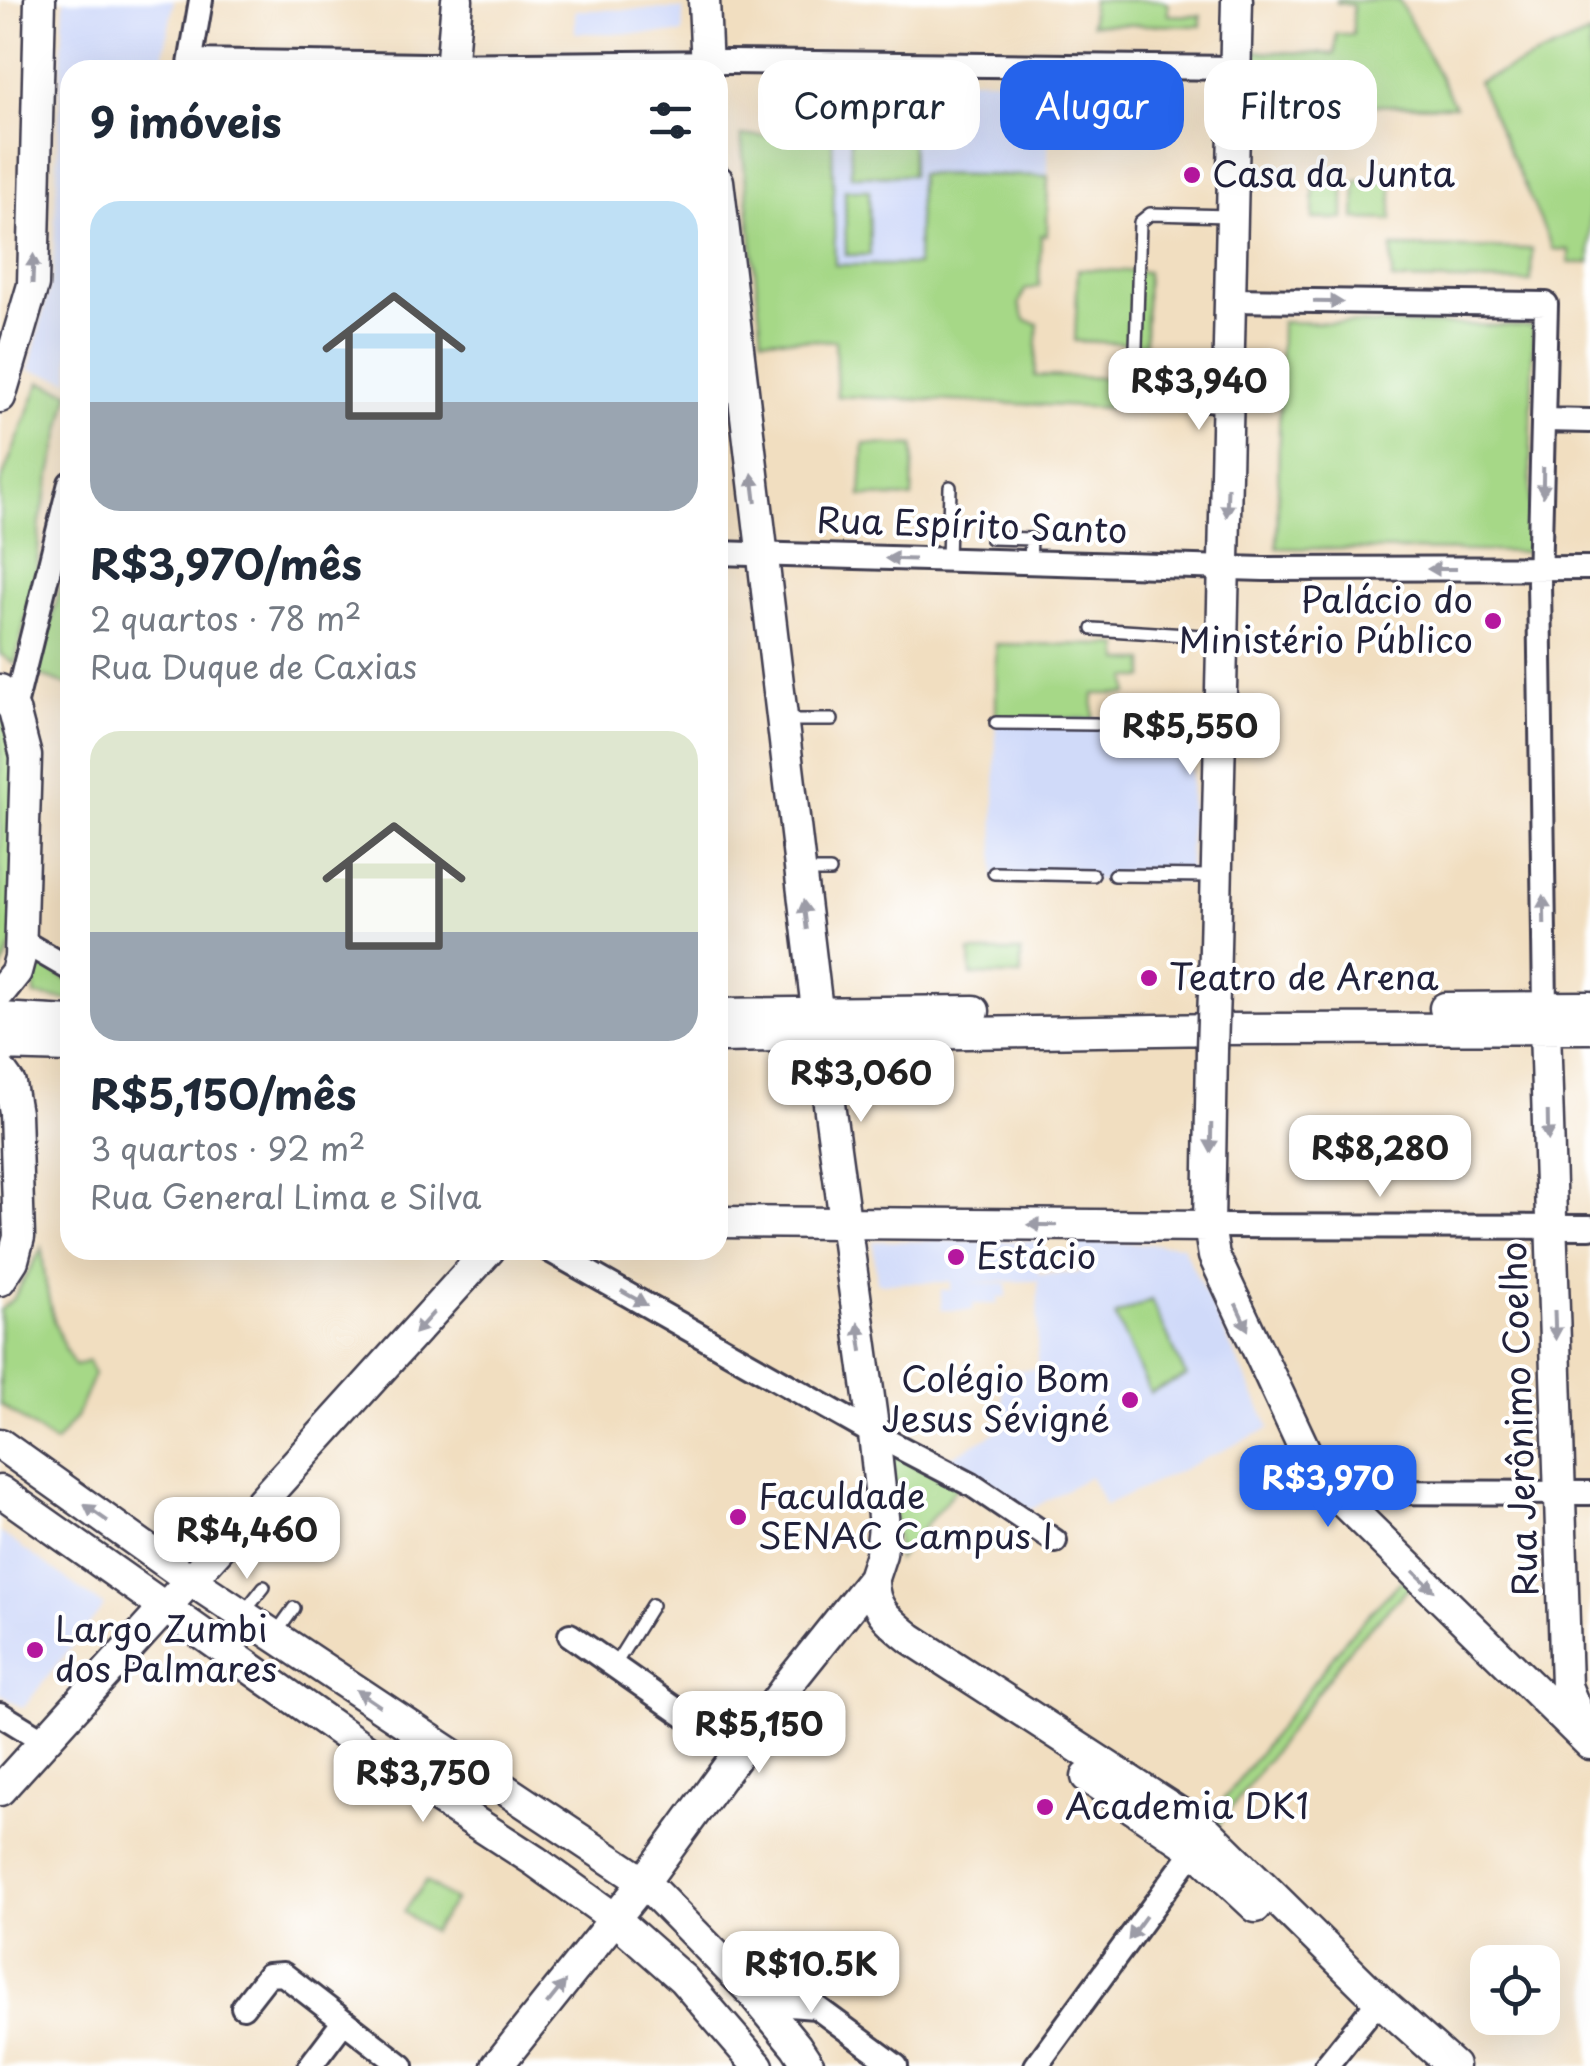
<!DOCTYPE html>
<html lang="pt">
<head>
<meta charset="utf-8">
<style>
	body { margin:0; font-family:"Playpen Sans",sans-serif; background:#f2f2f3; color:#1f2937; height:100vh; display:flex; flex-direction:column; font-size:38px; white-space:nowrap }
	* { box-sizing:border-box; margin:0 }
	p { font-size:32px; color:#747a83 }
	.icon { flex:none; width:55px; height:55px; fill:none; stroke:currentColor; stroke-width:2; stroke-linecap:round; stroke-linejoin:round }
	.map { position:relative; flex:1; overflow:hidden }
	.panel { position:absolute; left:60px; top:60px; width:668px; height:1200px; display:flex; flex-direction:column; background:#fff; border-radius:30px; box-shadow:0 10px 40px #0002 }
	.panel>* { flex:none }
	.top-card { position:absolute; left:758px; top:60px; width:682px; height:90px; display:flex; gap:20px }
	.tools { position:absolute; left:1470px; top:1945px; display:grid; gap:20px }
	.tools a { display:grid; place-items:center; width:90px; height:90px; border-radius:20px; background:#fff; box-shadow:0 10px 40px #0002; font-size:50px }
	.price { position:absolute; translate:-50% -85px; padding:0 22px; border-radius:20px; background:#fff; color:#222; font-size:32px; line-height:65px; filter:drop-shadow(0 2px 5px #0008) }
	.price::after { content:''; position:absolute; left:50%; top:60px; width:30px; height:22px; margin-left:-15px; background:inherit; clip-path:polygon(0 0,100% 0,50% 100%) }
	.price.on { background:#2563eb; color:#fff }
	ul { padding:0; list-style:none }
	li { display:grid; align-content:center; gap:20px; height:530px; padding:0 30px }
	li span { display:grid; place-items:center; height:310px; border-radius:30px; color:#555 }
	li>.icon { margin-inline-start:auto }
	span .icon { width:180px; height:180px; fill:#fffc; stroke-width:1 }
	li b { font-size:42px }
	h2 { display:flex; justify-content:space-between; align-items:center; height:120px; padding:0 30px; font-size:42px }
	.pill { padding:0 35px; border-radius:30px; background:#fff; box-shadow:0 10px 40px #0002; font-size:35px; line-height:90px }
	.pill.on { background:#2563eb; color:#fff }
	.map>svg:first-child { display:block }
</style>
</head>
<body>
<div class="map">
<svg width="1590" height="2066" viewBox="0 0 1590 2066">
	<rect width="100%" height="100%" fill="#fff"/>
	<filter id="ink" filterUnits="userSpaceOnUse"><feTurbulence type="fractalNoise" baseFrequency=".01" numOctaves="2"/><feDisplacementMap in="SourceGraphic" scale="20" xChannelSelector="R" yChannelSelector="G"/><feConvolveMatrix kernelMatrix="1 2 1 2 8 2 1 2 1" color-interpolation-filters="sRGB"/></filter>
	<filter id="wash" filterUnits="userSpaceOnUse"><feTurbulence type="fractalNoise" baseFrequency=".0048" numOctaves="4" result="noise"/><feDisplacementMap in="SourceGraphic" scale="40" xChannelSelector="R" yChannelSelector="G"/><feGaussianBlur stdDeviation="2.25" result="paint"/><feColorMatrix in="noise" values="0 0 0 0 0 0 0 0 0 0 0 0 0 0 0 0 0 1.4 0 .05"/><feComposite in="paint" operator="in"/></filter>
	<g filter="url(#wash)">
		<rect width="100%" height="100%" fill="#f1dec0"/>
		<path fill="#d0daf9" d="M64,0h110l-13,70h-91v310l-41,-10 24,-97z
			M683,9v25l-108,-1v-23z
			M833,77l216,3 -1,96 -129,-2 -1,91h-84z
			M996,718l196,1 -3,163 -195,-4z
			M873,1241h165l1,33 40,-1v-31l103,3 88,183 -165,78 -15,-30 -60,34 -82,-52 56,-30 -3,-57 36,-2 1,-88 -70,1 39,2v13h-9v7h-25v6h-32v-20h10v-8l-74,1z
			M0,1532l104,74 -81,102 -23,-14z"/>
		<path fill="#a6d887" stroke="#647d61" stroke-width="2.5" d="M1092,0h69l7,3v12l33,1v10l-110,-2z
			M1337,0h62l56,106 -204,-2 1,-53 83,3 1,-20h17v-29l-16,-2z
			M1590,34v229h-21v-13l-16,-1 -75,-167z
			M850,85h61l1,90 -61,1z
			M832,134l3,131h82l2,-91 129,2 -1,59h-6l-2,51 -14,4 -6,14 6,16 13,4 -3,52 76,2 -1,30 -273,-12 -2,-55 -73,-3 -21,-202z
			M1314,179l30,1v39h-31z
			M1356,180h36v40l-37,-1z
			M845,190h24l1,65h-24z
			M1392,247l140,2 -1,33 -139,-2z
			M1078,269l69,3 -2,72 -70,-3z
			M1281,322l252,4 -4,226 -252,-4z
			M40,382l30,10 -30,130 -3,48 -22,94 -15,-10v-170z
			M864,444l50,2 -2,52 -51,-2z
			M65,554l5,1v131l-35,-12 28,-95 -4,-3z
			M996,644l124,1v16h25v17h-17v16h-34l-1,25 -97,-1z
			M0,704l19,48 -4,185 -15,38z
			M970,952h51v24l-50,-1z
			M34,959l36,23v18l-35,-4z
			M42,1248c3,41 10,83 33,118l13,-5 6,13 -18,43 -21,26 -55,-39v-94l13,-11z
			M1151,1300l35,76 -36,17 -35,-77z
			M888,1450l70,36 -60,73z
			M1405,1577l8,7 -59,59 -136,183 -9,-7 140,-184z
			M426,1881l28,20 -22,31 -28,-20z"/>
	</g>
	<g filter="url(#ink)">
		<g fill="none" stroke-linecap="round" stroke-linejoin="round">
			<defs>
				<path id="lane" d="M1117,127l1,-61
					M1225,406l-87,-5 -3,-22 5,-157 10,-8 80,2
					M991,538l40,1 -1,24
					M948,560l2,-73
					M1093,629l125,8
					M785,720h47
					M996,723l100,1
					M1116,724l101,2
					M804,871h26
					M994,873l99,2
					M1114,875l100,1
					M240,1527l24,19
					M245,1611l19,-24
					M274,1636l20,-28
					M614,1666l38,-61"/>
				<path id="street" d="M191,61l236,4 301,-3 507,6
					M189,70l12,-70
					M1231,300l315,4 -7,278 6,425
					M1544,420l46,1
					M718,553l546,16 326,-1
					M14,710l56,-227
					M22,941l48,28
					M1209,1226l381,1
					M549,1250l325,184 98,51 83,56
					M1333,1492l257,1
					M570,1635l168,118
					M0,1714l44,27
					M761,2003l55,4 80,59
					M243,2007l25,-32 15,-1 119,92
					M310,2066l34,-45
					M1036,2066l167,-228
					M1326,2066l53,-66"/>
				<path id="secondary" d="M704,0l3,70
					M451,70l6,-70
					M0,397l33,-112 7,-285
					M0,690l14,20 12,46 -6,201 -4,15 -16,20
					M1214,991l23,-991
					M1445,1008l145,-1
					M718,1014l256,-3
					M0,1018l70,4
					M1545,1029l21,657 19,46
					M718,1037l500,-8 372,-1
					M0,1045l70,2
					M1212,1049l-3,177 5,30 93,199 26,37 257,252
					M0,1070l10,14 5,29 4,124 -6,23 -13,20
					M718,1222l491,4
					M0,1444l192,137 452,301 105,107 47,57 13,20
					M0,1491l399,282 136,88 79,57 69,61 75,87
					M873,1578c-1,30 15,42 37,60l297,193 172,169 74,66
					M1087,1777l108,73 61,57
					M0,1790l489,-540
					M497,2066l147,-184 149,-204 80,-100 8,-24 3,-28 -10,-92 -51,-374 -105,-879"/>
			</defs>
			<use href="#lane" stroke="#413e4f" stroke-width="16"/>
			<use href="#street" stroke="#413e4f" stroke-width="28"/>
			<use href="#secondary" stroke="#413e4f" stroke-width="35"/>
			<use href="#lane" stroke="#fff" stroke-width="11"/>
			<use href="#street" stroke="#fff" stroke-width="22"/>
			<use href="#secondary" stroke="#fff" stroke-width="30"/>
			<defs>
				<path id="secondary-bridge" d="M1212,1049l2,-58"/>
			</defs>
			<use href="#secondary-bridge" stroke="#413e4f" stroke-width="35" stroke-linecap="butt"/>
			<use href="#secondary-bridge" stroke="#fff" stroke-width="30"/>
		</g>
		<defs><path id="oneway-solid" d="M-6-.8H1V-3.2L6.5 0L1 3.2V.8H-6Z" transform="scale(2.5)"/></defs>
		<g fill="#9c9ca7">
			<use href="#oneway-solid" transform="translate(33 269) rotate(-88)"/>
			<use href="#oneway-solid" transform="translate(1328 302) rotate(1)"/>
			<use href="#oneway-solid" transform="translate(1543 482) rotate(91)"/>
			<use href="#oneway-solid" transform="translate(754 488) rotate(-97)"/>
			<use href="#oneway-solid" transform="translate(1227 502) rotate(92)"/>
			<use href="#oneway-solid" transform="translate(900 559) rotate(-178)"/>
			<use href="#oneway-solid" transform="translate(1442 569) rotate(-180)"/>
			<use href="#oneway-solid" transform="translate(1544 910) rotate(-91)"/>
			<use href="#oneway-solid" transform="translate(805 915) rotate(-97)"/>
			<use href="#oneway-solid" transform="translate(1548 1126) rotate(89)"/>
			<use href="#oneway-solid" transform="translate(1211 1138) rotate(91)"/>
			<use href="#oneway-solid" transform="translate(1042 1225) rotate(-179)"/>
			<use href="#oneway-solid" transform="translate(634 1298) rotate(29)"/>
			<use href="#oneway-solid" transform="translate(1242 1317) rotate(65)"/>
			<use href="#oneway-solid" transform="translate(424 1323) rotate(132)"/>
			<use href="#oneway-solid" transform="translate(1555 1325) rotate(88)"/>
			<use href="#oneway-solid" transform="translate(860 1337) rotate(-98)"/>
			<use href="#oneway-solid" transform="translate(96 1513) rotate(-145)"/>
			<use href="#oneway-solid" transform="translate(1424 1581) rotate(44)"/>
			<use href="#oneway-solid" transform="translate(368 1698) rotate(-146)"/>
			<use href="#oneway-solid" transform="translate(1137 1928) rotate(126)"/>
			<use href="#oneway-solid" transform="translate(556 1993) rotate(-51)"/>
		</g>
	</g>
	<g fill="#b5179e" stroke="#fff" stroke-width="4">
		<circle cx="1192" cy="175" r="10"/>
		<circle cx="1493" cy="621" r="10"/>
		<circle cx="1149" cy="978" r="10"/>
		<circle cx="956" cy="1257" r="10"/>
		<circle cx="1130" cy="1400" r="10"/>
		<circle cx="738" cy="1517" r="10"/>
		<circle cx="35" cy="1650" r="10"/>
		<circle cx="1045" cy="1807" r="10"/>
	</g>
	<g text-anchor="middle" stroke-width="8" stroke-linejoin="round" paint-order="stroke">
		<g font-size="35" fill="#22223b" stroke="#fff" text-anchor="start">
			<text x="1212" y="187">Casa da Junta</text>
			<text x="1473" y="613" text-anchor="end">Palácio do<tspan x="1473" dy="40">Ministério Público</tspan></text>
			<text x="1169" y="990">Teatro de Arena</text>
			<text x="976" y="1269">Estácio</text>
			<text x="1110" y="1392" text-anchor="end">Colégio Bom<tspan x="1110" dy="40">Jesus Sévigné</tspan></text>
			<text x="758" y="1509">Faculdade<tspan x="758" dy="40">SENAC Campus I</tspan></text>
			<text x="55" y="1642">Largo Zumbi<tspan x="55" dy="40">dos Palmares</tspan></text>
			<text x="1065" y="1819">Academia DK1</text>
		</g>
		<g font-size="35" fill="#22223b" stroke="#fff">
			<text transform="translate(972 526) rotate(2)" y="12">Rua Espírito Santo</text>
			<text transform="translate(1520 1419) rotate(-92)" y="12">Rua Jerônimo Coelho</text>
		</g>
	</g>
</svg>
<div class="tools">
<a><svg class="icon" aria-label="locate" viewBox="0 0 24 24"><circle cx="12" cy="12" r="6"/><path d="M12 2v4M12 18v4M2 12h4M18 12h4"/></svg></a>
</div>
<b class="price" style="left:1199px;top:433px">R$3,940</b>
<b class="price" style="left:1190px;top:778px">R$5,550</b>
<b class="price" style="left:861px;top:1125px">R$3,060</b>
<b class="price" style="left:1380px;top:1200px">R$8,280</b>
<b class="price on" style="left:1328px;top:1530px">R$3,970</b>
<b class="price" style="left:247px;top:1582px">R$4,460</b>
<b class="price" style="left:759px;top:1776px">R$5,150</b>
<b class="price" style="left:423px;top:1825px">R$3,750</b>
<b class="price" style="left:811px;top:2016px">R$10.5K</b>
<div class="top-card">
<a class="pill">Comprar</a>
<a class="pill on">Alugar</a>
<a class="pill">Filtros</a>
</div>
<section class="panel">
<h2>9 imóveis<svg class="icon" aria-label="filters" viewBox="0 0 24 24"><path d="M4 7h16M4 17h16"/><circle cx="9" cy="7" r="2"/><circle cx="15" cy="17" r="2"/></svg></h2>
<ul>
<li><span style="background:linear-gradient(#bfe0f5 65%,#9aa5b1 0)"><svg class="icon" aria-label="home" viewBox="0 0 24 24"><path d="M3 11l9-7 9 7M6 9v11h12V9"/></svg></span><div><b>R$3,970/mês</b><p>2 quartos · 78 m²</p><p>Rua Duque de Caxias</p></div></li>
<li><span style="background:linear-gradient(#dfe7d0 65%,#9aa5b1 0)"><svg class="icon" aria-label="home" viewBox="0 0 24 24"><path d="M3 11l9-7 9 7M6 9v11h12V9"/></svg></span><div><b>R$5,150/mês</b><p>3 quartos · 92 m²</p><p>Rua General Lima e Silva</p></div></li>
</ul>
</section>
</div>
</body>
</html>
